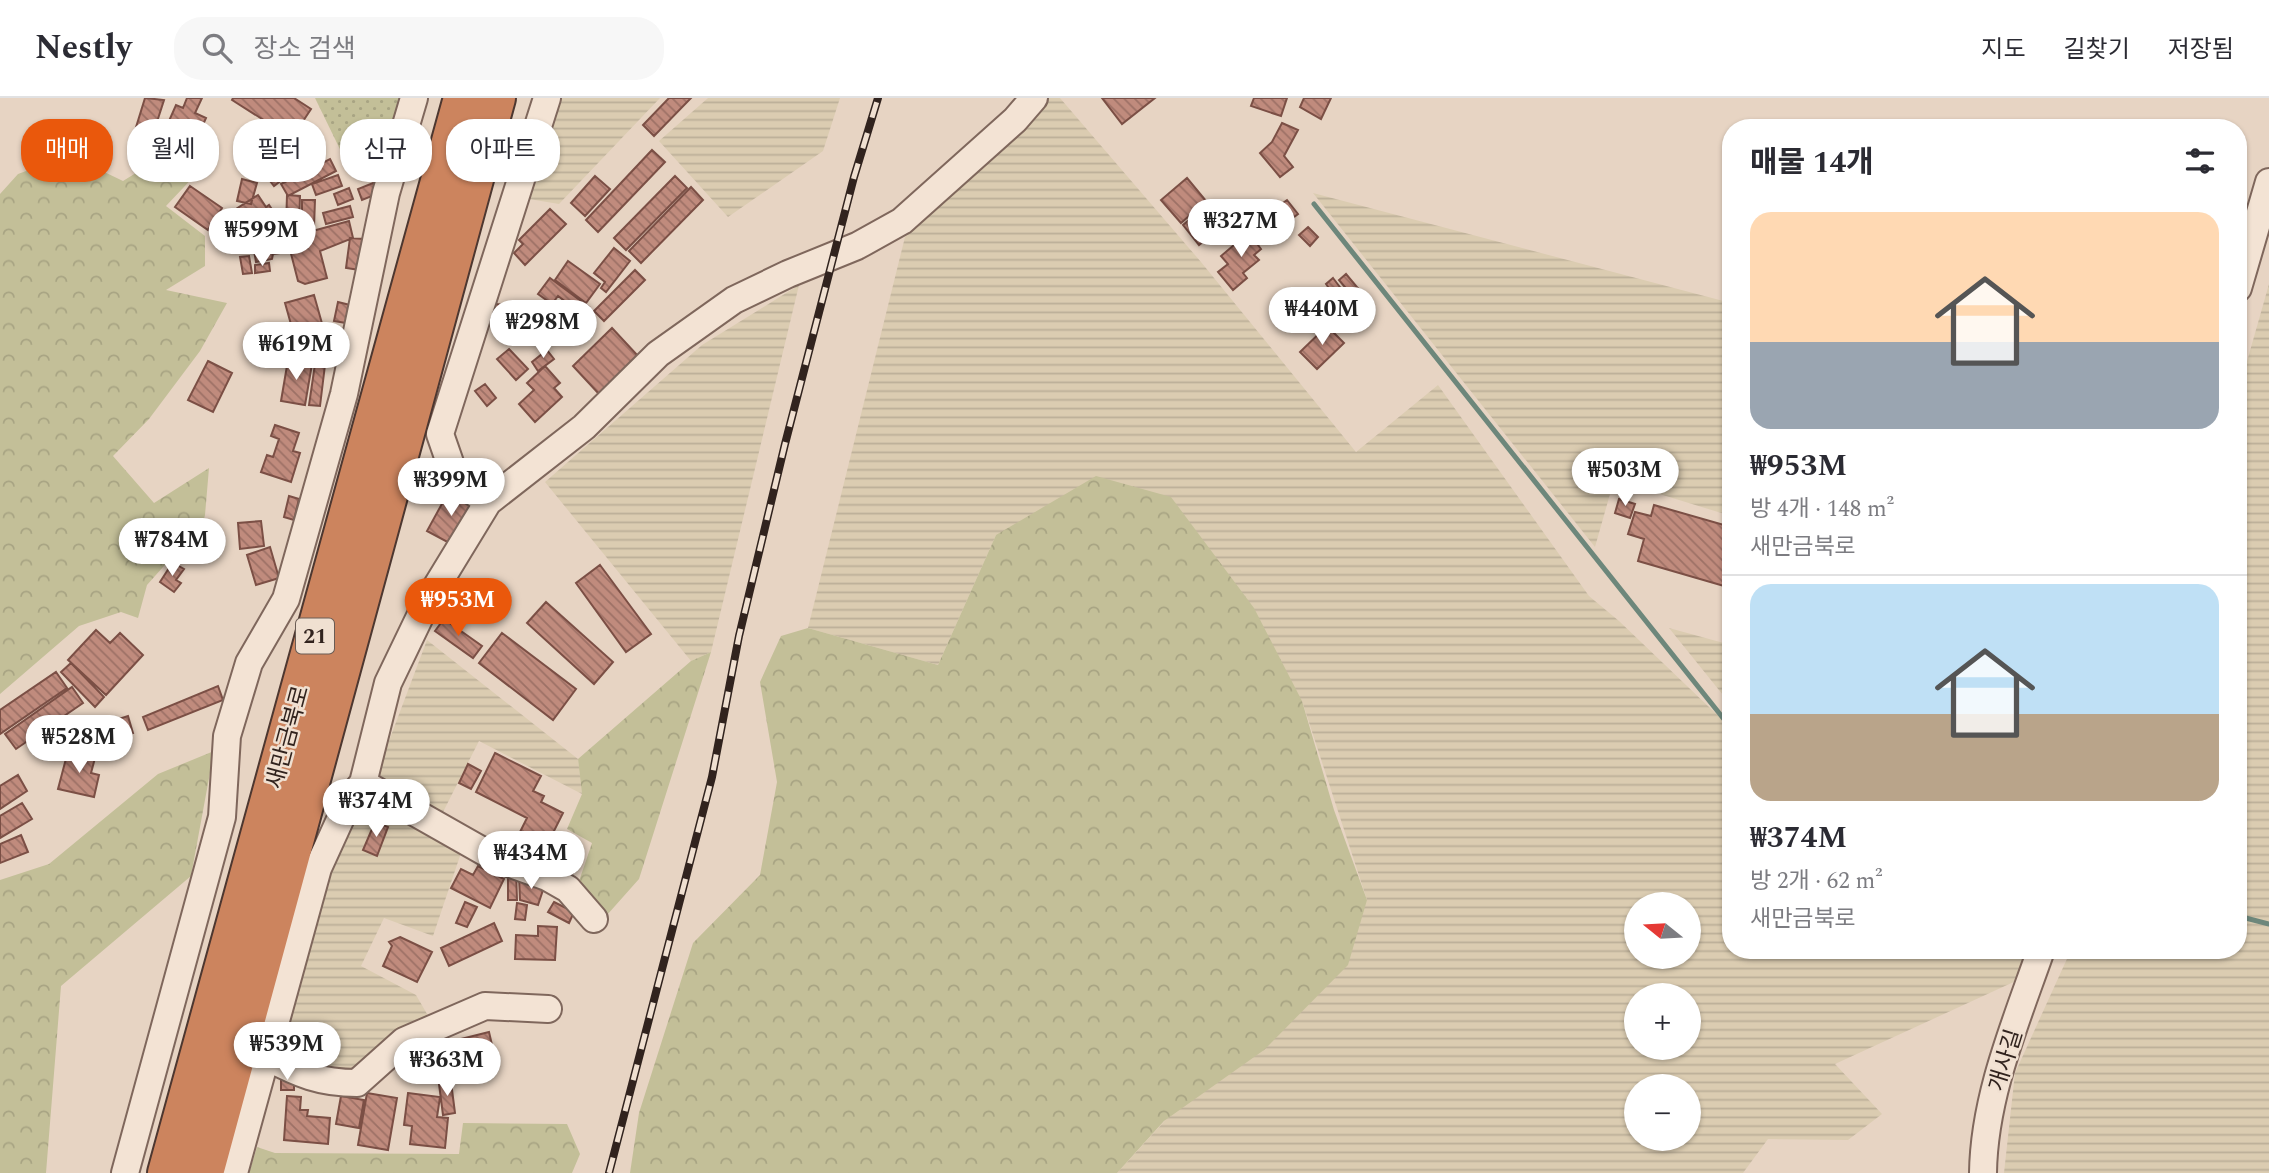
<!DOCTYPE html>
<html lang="ko">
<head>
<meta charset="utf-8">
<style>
	body { margin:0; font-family:Spectral,"Noto Sans KR",serif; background:#f7f7f7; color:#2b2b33; height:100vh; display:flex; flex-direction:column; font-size:26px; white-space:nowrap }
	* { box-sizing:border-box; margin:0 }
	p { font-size:23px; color:#7c7c81 }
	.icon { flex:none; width:38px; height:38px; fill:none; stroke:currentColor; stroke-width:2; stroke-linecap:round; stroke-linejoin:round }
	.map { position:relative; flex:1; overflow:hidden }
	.side { position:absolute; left:1722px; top:21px; width:525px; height:840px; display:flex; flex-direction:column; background:#fff; border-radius:28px; box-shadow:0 2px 5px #0004 }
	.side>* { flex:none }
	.banner { position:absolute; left:21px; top:21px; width:665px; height:63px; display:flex; gap:14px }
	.needle { width:46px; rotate:288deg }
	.controls { position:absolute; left:1624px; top:794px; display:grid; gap:14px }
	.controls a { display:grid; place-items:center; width:77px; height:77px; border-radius:50%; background:#fff; box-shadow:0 2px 5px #0004; font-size:35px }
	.price { position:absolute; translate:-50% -60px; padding:0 16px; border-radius:24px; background:#fff; color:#222; font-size:23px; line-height:46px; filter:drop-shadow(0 2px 4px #0008) }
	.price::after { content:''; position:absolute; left:50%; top:42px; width:21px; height:16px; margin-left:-10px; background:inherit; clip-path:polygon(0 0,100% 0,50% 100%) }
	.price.current { background:#ea580c; color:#fff }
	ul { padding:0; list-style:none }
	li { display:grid; align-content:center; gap:14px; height:371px; padding:0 28px }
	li+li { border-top:2px solid #e1e1e2 }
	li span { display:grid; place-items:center; height:217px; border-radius:21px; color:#555 }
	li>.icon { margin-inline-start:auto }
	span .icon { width:126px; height:126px; fill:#fffc; stroke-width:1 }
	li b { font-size:30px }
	h2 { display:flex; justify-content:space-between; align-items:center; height:84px; padding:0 28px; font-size:30px }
	.pill { padding:0 24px; border-radius:28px; background:#fff; box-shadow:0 2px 5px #0004; font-size:24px; line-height:63px }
	.pill.current { background:#ea580c; color:#fff }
	header { display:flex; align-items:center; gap:42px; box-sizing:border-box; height:98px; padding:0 35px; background:#fff; border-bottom:2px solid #e1e1e2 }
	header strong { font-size:33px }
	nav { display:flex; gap:38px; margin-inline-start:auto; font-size:24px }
	.search { width:490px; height:63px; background:#f7f7f7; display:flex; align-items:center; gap:18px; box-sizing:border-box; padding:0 24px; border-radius:28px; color:#7c7c81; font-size:26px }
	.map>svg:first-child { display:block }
</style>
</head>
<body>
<header>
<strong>Nestly</strong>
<div class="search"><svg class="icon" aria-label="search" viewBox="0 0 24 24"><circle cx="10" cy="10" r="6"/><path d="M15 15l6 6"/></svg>장소 검색</div>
<nav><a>지도</a><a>길찾기</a><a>저장됨</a></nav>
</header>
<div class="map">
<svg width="2269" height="1075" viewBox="0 0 2269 1075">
	<defs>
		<pattern id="farmland-rules" width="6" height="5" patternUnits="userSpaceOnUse" patternTransform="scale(1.75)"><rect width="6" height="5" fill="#dbccb1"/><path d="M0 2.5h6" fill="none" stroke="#bcaf98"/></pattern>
		<pattern id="grass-dots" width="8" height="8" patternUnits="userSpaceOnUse" patternTransform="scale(1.75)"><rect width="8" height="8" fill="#c3bf98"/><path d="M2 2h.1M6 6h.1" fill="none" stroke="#a8a483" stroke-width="1.8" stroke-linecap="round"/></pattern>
		<pattern id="forest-crowns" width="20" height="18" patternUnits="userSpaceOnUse" patternTransform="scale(1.75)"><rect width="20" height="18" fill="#c3bf98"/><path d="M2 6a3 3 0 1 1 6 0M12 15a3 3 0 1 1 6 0" fill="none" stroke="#a8a483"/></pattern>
		<pattern id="building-back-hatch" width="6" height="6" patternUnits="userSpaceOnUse" patternTransform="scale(1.75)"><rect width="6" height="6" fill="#c08b7d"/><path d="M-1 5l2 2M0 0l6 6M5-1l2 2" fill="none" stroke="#9d7166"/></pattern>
	</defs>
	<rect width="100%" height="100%" fill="#e7d4c3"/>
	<path fill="url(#farmland-rules)" fill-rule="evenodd" d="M556,0h104l-101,106 -36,-6z
		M708,0h132l-17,53 -95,66 -69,-76z
		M1047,0h13l141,164 155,190 82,-67 151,211 30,25 112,107v222h298l-11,30 -183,84 47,50 -34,26 -80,-1 -25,34h-626l250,-273 -65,-199 -306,-166 -58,130 -130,-37 97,-391zM1636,807h53v52h-53zM1636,898h53v52h-53zM1636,989h53v52h-53z
		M1313,95l418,110v213l-117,-36 -19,67z
		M2269,186v889h-265l11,-100 56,-123h167v-557z
		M799,187l-88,367 -20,9 -146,-179 157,-137z
		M1669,530l62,17v60z
		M427,542l151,119 4,35 -103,-53 -38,75 -66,-38z
		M365,701l97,51 -29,86 -49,-18 -23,48 55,29 14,24 -74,55 -38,-3 -5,-15 -33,-4 44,-158 27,-74z"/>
	<path fill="url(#grass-dots)" d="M315,0h88l-24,81 -25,-1z"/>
	<path fill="url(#forest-crowns)" d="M69,57l54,26 29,-18 32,-7 17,13 -35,37 39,30v30l-39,24 61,13 -27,48 -51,68 -36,37 41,47 55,-35 -4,47 -11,45 -23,-2 -24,27 -9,33 -17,-6 -42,14 -79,68v-500l18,-20z
		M1096,378l75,21 83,111 48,93 32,109 33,90 -19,65 -84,85 -100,71 -47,52h-487l9,-60 54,-170 67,-68 17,-93 -17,-100 21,-46 27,-8 130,37 58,-130z
		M711,554l-72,227 -32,36 -29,-31 14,-41 -25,-14 15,-35 -4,-35 113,-98z
		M214,653l-23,125 -130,110 -15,187h-46v-293l49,-16 109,-90z
		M463,1025l104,1 13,30 -8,19h-323l8,-26 18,6 184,1z"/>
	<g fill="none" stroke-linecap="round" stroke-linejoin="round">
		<path stroke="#6d877b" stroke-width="5" d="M1314,106l417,524
			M2238,818l31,8"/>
	</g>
	<path fill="url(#building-back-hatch)" stroke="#7b4f45" stroke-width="2" d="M145,0l19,2 -9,28 23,13 -9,17 -17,-8 -6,8 -17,-8z
		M187,0h15l-7,15 11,5 -9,20 -10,-4 -2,4 -20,-8 11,-25 7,3z
		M233,0h61l17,11 -19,29 -60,-38z
		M669,0h22l-37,38 -11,-11z
		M1102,0h53l-33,26z
		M1254,0h33l-6,18 -30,-10z
		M1304,0h27l-10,21 -21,-12z
		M1282,25l16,7 -14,26 9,11 -13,10 -20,-24 12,-11z
		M311,35l12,15 -49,38 -11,-14z
		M652,52l13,12 -67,70 -12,-12z
		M330,61l6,12 -48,25 -7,-12z
		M338,77l4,11 -26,9 -4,-11z
		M595,78l15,13 -25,27 -14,-13z
		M675,78l12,12 -61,62 -12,-12z
		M1187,80l19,23 -25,22 -20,-23z
		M242,81l15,4 -6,21 -14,-3z
		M373,85l4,11 -15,6 -4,-11z
		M190,88l32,22 -14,22 -33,-23z
		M691,89l12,13 -62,63 -12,-12z
		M349,90l4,11 -15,6 -4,-11z
		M258,97l8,12 3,-2 10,15 -29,20 -5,-7 -8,5 -3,-6 8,-5 -7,-11 6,-4 -5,-3z
		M287,97l13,1 -1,31h-13z
		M302,102h13l-1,27 -12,-1z
		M1287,102l11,14 -29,22 -11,-15z
		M1212,103l16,20 -29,24 -16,-20z
		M350,108l3,11 -27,7 -3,-11z
		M550,111l16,15 -41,41 -11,-12 9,-9 -4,-4z
		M349,123l4,17 -33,13 7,27 -22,6 -7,-3 -11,-43z
		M1308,129l10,10 -8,9 -11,-11z
		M1254,130l11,12 -7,5 3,4 -7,6 5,5 -16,13 4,5 -14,12 -15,-18 10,-8 -7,-8z
		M269,133l1,5 8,-1 3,18 -8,1 -1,5 -16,3 -5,-29z
		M350,140l14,1 -4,31 -14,-2z
		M614,150l16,13 -24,31 -5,-4 4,-6 -11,-9z
		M249,158l3,17 -9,1 -3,-17z
		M568,163l32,23 -14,19 -31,-23z
		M269,165l1,8 -15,2v-8z
		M635,172l10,10 -41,41 -10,-10z
		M1346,176l15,18 -7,6 -15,-18z
		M550,180l39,29 -7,10 -12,-3 5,-5 -17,-13 -6,8 -14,-10z
		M1333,180l16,21 -26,20 -8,-11 18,-14 -7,-10z
		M314,197l9,32 -29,8 -9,-32z
		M338,204l12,3 -4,18 -12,-2z
		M495,206l26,2 -1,15 -26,-2z
		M1327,228l17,17 -27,26 -17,-17z
		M612,230l26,28 -39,38 -26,-28z
		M509,251l19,20 -12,11 -19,-21z
		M547,252l7,9 -16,12 -6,-9z
		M288,262l24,4 -7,41 -24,-4z
		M208,263l24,12 -19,39 -25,-12z
		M315,266l10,1 -5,41 -11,-1z
		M545,268l15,17 -6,5 8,9 -27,25 -16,-18 15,-14 -7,-7z
		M485,286l11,14 -9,8 -12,-15z
		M275,327l24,8 -6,18 7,2 -9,29 -30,-10 6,-17 6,2 6,-18 -8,-3z
		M449,393l26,14 -22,40 -26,-14z
		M289,398l10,3 -5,21 -10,-3z
		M1619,401l16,5 -5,14 -15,-5z
		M1654,407l77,22v35l-7,24 -86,-25 6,-22 -16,-5 7,-22 16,4z
		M261,423l3,25 -24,3 -2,-26z
		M270,449l9,31 -23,7 -9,-30z
		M177,467l7,4 -8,11 5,3 -7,9 -14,-10 9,-14 5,3z
		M600,467l51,69 -25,18 -50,-69z
		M546,504l67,60 -19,22 -67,-61z
		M444,521l38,27 -9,12 -38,-27z
		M96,532l14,13 10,-10 23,22 -37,40 -38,-35z
		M502,535l74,56 -23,31 -74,-57z
		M71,565l33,34 -9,10 -34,-35z
		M56,574l11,16 -67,46v-24z
		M218,588l5,14 -75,30 -5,-13z
		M72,589l11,16 -67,46 -11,-15z
		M128,618l5,17 -49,16 -5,-17z
		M68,653l27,7 -4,15 8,2 -5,22 -36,-8z
		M495,655l46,23 -8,15 11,5 -3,6 22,11 -27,54 -27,-13 18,-36 -51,-26z
		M468,666l13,7 -10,18 -12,-6z
		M18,677l9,16 -27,18v-23z
		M22,705l10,16 -32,19v-22z
		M375,724l13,5 -11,29 -14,-6z
		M21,737l7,17 -28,11v-19z
		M567,744l14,4 -8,27 -14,-4z
		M478,768l26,13 -14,29 -39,-20 10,-19 12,6z
		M516,772l1,30h-9v-29z
		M519,778l26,8 -7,21 -18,-5z
		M465,804l12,5 -10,20 -11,-4z
		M554,804l20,10 -5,11 -21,-11z
		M517,805l10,2 -2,15 -10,-1z
		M494,825l8,18 -53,25 -8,-18z
		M538,828l19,1 -2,33 -40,-1 1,-24 22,1z
		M400,839l32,15 -15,30 -34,-16 9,-20 -3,-4z
		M489,934l7,30 -39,10 -8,-30z
		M281,976l13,1v15h-13z
		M451,984l4,31 -12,2 -4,-31z
		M367,995l30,5 -9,52 -30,-5z
		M408,995l32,4 -3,20 11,1 -3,30 -35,-4 2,-18 -8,-1z
		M287,998l14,1 -1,13h8l-1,6 23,2 -2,26 -44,-4z
		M341,998l23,4 -5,28 -23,-4z"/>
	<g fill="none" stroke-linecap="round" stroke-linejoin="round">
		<defs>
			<path id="minor" d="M2238,190l31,-106
				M488,404l-32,-22 -16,-46 107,-336
				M363,685l134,76 50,18 21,12 26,30
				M267,959c32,17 53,26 90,26l47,-42 81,-35 63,3
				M125,1075l97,-356 5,-81 22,-73 37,-64 58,-205 42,-201 28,-95
				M234,1075l84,-305 32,-70 13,-15 25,-100 39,-81 61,-100 96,-75 74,-73 76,-54 54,-26 69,-28 45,-25 113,-101 19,-22
				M1983,1075c1,-77 33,-151 58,-223"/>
			<path id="highway" d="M167,1075l296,-1075
				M204,1075l292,-1075"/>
		</defs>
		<use href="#minor" stroke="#7f675c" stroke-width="30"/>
		<use href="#highway" stroke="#4d3730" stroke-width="42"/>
		<use href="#minor" stroke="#f3e3d4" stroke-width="26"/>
		<use href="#highway" stroke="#cc845e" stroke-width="38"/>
		<defs>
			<path id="rail" d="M609,1075l103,-396 27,-141 46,-192 69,-267 24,-79"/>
		</defs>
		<use href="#rail" stroke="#31231e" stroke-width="8"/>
		<use href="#rail" stroke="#f0e0d1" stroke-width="5" stroke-dasharray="16" stroke-linecap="butt"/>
	</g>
	<g text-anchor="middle" stroke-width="5" stroke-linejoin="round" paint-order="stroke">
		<rect fill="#f0e0d1" stroke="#6a5c54" stroke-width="2" x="296" y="520.5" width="38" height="35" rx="5"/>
		<g font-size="21" font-weight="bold" fill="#31231e">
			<text x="315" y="545">21</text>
		</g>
		<g font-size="23" fill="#31231e" stroke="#f0e0d1">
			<text transform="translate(287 639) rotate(-75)" y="8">새만금북로</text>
			<text transform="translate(2005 962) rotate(-73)" y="8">개사길</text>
		</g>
	</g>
</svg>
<div class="controls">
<a><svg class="needle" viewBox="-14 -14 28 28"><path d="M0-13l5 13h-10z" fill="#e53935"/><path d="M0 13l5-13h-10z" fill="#7c7c81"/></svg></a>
<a>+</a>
<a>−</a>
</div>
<b class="price" style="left:1241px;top:161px">₩327M</b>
<b class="price" style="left:262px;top:170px">₩599M</b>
<b class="price" style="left:1322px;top:249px">₩440M</b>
<b class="price" style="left:543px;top:262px">₩298M</b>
<b class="price" style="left:296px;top:284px">₩619M</b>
<b class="price" style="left:1625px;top:410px">₩503M</b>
<b class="price" style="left:451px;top:420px">₩399M</b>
<b class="price" style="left:172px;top:480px">₩784M</b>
<b class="price current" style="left:458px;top:540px">₩953M</b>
<b class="price" style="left:79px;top:677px">₩528M</b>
<b class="price" style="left:376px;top:741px">₩374M</b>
<b class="price" style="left:531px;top:793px">₩434M</b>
<b class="price" style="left:287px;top:984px">₩539M</b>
<b class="price" style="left:447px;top:1000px">₩363M</b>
<div class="banner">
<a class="pill current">매매</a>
<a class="pill">월세</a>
<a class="pill">필터</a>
<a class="pill">신규</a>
<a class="pill">아파트</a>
</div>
<section class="side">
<h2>매물 14개<svg class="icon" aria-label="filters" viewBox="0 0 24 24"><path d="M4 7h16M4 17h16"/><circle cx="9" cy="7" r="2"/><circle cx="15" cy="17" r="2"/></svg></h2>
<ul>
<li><span style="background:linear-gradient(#ffd9b3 60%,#9aa5b1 0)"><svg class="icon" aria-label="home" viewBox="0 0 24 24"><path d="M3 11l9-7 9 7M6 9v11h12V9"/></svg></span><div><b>₩953M</b><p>방 4개 · 148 m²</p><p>새만금북로</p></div></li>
<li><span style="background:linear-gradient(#bfe0f5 60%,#b9a48a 0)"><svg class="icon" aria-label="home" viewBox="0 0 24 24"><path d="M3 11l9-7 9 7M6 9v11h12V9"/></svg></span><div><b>₩374M</b><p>방 2개 · 62 m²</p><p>새만금북로</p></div></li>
</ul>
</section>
</div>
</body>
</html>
